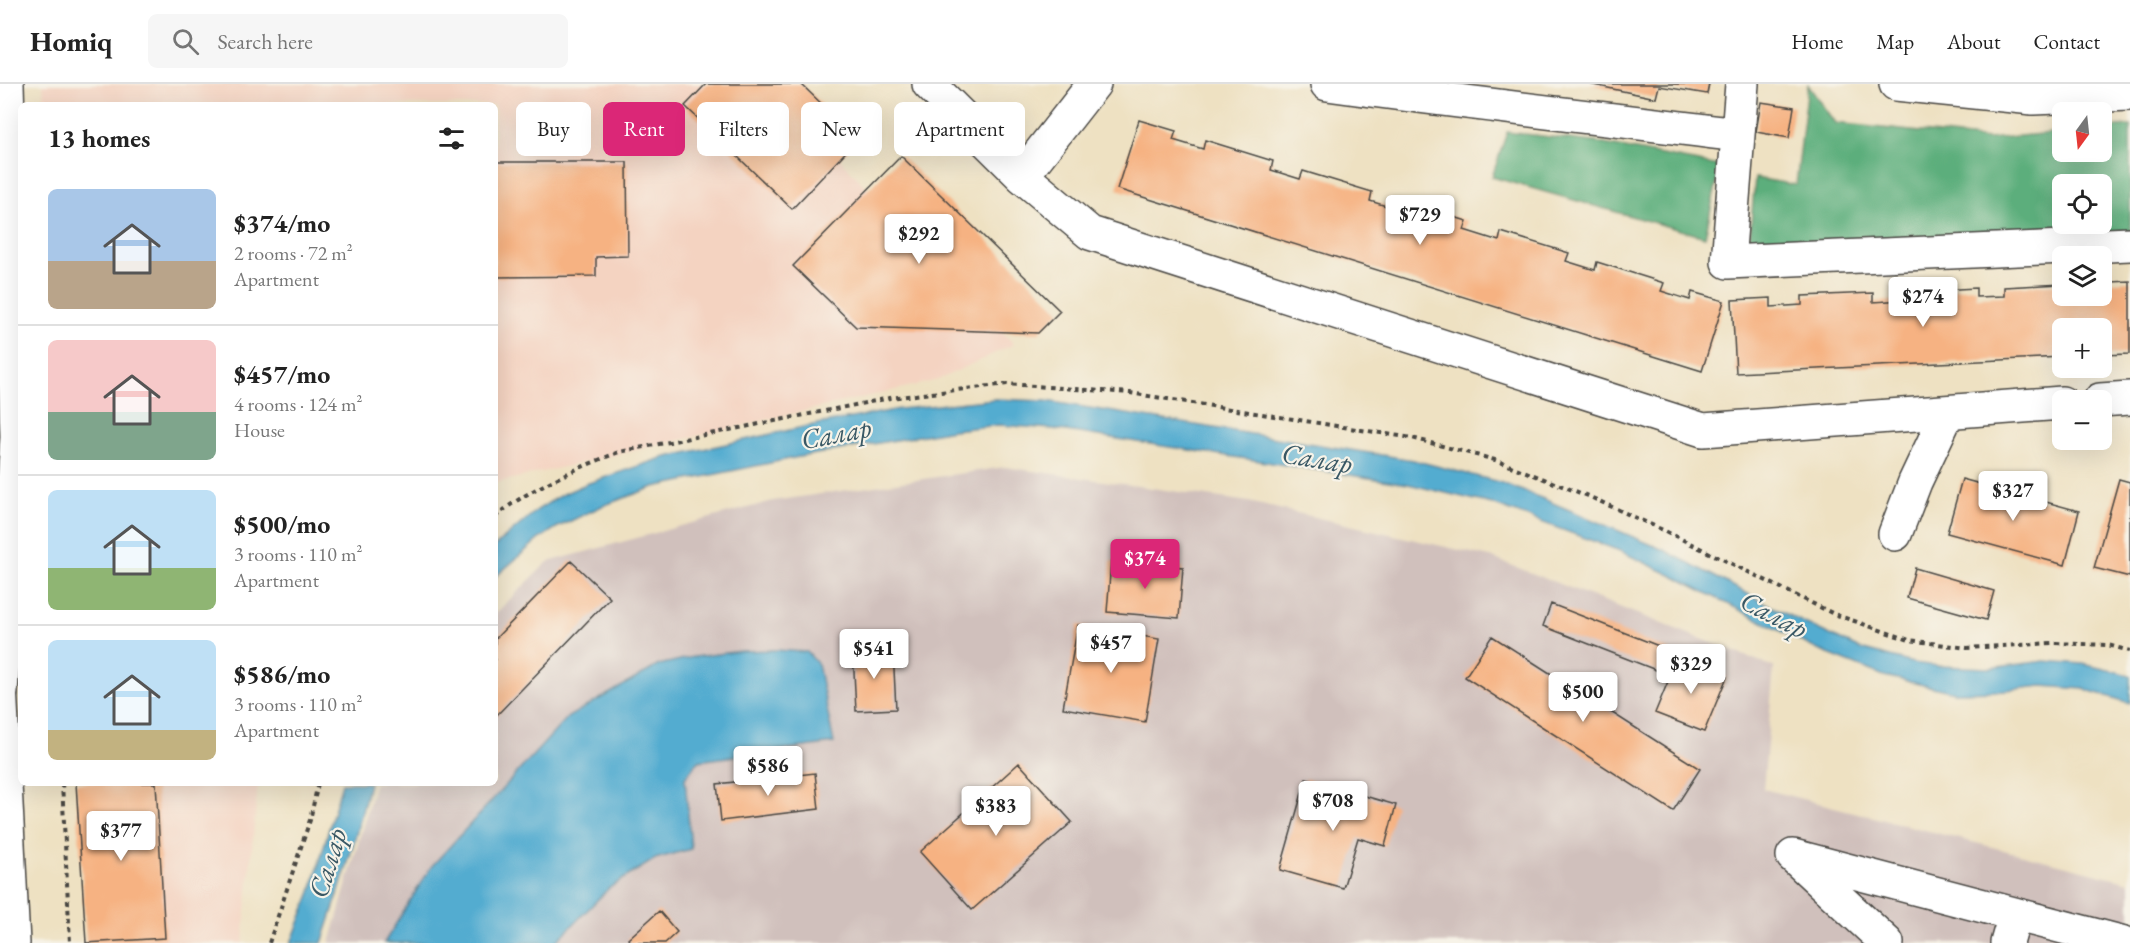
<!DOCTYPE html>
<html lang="en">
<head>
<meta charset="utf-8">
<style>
	body { margin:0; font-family:"EB Garamond",serif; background:#f6f6f6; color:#222; height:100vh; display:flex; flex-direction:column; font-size:22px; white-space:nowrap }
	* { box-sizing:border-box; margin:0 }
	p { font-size:20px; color:#767676 }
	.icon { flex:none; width:33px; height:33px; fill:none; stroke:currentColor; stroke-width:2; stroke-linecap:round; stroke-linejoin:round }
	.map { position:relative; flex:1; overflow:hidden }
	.sheet { position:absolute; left:18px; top:18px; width:480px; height:684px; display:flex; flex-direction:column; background:#fff; border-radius:9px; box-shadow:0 6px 24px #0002 }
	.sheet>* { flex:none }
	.top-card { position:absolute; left:516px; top:18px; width:570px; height:54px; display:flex; gap:12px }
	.needle { width:39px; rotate:195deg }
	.controls { position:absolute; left:2052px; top:18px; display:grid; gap:12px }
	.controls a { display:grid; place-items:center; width:60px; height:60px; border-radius:9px; background:#fff; box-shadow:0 6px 24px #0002; font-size:30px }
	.price { position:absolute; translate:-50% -51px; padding:0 14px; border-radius:6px; background:#fff; color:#222; font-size:20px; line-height:39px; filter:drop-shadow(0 2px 3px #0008) }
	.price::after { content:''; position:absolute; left:50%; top:36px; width:18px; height:14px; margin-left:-9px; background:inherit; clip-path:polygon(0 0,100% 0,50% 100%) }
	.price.current { background:#db2777; color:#fff }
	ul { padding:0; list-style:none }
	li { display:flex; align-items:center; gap:18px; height:150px; padding:0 30px }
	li+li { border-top:2px solid #e0e0e0 }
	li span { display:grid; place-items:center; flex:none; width:168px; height:120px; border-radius:9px; color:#555 }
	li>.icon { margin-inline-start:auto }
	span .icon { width:72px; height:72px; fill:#fffc; stroke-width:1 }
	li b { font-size:26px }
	h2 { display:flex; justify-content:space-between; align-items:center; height:72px; padding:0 30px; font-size:26px }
	.tag { padding:0 21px; border-radius:9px; background:#fff; box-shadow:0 6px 24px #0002; font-size:21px; line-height:54px }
	.tag.current { background:#db2777; color:#fff }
	header { display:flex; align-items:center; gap:36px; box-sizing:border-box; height:84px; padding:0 30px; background:#fff; border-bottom:2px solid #e0e0e0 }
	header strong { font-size:28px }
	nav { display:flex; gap:33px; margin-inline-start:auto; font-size:21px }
	.search { width:420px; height:54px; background:#f6f6f6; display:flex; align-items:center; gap:15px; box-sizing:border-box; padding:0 21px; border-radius:9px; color:#767676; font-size:22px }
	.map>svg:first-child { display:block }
</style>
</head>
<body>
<header>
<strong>Homiq</strong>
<div class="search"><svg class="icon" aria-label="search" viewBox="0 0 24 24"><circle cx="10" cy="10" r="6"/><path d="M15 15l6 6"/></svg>Search here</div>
<nav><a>Home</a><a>Map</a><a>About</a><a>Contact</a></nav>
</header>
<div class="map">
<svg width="2130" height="859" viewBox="0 0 2130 859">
	<rect width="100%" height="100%" fill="#f7f3e8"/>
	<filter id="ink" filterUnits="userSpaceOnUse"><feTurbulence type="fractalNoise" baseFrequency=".0167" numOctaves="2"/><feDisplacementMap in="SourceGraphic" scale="12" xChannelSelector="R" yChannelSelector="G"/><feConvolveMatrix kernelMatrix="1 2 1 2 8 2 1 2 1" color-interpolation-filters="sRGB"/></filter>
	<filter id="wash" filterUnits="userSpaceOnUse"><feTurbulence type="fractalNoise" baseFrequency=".008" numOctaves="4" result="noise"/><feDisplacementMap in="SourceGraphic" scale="24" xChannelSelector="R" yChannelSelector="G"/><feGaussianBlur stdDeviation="1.35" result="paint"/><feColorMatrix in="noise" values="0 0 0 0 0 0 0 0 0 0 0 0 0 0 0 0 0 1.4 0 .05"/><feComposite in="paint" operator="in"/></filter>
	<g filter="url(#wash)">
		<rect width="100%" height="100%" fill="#eee1c2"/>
		<path fill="#f4d3c1" d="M43,0h726l245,260 -76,36 -443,103v-378h-451z
			M85,699h173l-15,160h-149z"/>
		<path fill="#d0c0bc" d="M1005,383l244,35 241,55 284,110 -11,122 367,93v61h-1800l45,-160h120v-169l53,-52 225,-61z"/>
		<path fill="#5bae7b" stroke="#436c53" stroke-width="1.5" fill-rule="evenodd" d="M1808,1l27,38 153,16 74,-7v20h40v-24l28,-2v105l-381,16 6,-69 41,7zM2062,100h40v40h-40z
			M1507,48l87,10 126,24 -15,71 -213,-60z"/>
		<path fill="#52acd0" stroke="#3e6c7e" stroke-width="1.5" d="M995,315l51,2 367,59 86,22 42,16 123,52 128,67 68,32 53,14 26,3 50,2 56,-7 38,3 47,11v28l-47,-14 -41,-3 -45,5 -43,1 -70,-16 -66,-26 -145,-74 -53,-25 -128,-47 -84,-20 -355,-55 -54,-4 -46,5 -154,27 -145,30 -52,19 -46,22 -17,11 -44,38v-31l42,-36 24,-15 25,-11 76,-26 146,-32 92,-17z
			M775,566l32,2 11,12 16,79 -136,18 -13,17 6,71 -36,10 -46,29 -54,55h-171l47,-76 137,-150 91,-52 34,-8 49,-6z
			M342,699h27c-12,55 -29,107 -47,160h-31l20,-51z"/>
		<g id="blocks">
			<path fill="#f6b282" d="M706,0h95l57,55 -66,70 -107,-103z
				M1589,0h120l-2,10 -48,-8 -3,12z
				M1761,18l33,5 -5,31 -33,-6z
				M1139,36l37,11 -3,9 30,9 2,-9 68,21 -2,9 29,9 3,-8 69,21 -2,9 26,8 3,-9 68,21 -3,9 35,11 2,-9 68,21 -3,8 29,9 2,-8 67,21 -3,8 29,9 2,-8 32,9 -22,70 -585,-182z
				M901,72l159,155 -22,22 -182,-6 -63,-61z
				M495,78h132l1,94 -32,1v19l-101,1z
				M2130,197v73l-28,1v-27h-40v29l-326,16 -4,-73 39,-2v9l31,-2v-9l71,-3v9l31,-2 -1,-8 73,-4v9l28,-1v-9l58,-3v12h40v-5l10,-1 -1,-8z
				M1962,395l117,32 -14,54 -118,-32z
				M2119,395l11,3v95l-36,-9z
				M571,477l39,37 -115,119v-78z
				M1111,477l72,6 -4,51 -72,-6z
				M1915,484l79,23 -8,29 -79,-22z
				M1551,520l118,46 -8,22 -118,-46z
				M1078,541l81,14 -14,83 -82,-14z
				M1492,552l208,133 -27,42 -208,-134z
				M893,566l3,59 -40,2 -3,-59z
				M1678,573l49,20 -23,55 -49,-19z
				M1019,679l53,59 -100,88 -52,-58z
				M815,689l4,36 -98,12 -4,-37z
				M1306,695l90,26 -11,41 -27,-8 -15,50 -63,-18z
				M76,699h80l9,155 -79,5z
				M659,827l18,21 -12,11h-33l-4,-4z"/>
		</g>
	</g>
	<g filter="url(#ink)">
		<use href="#blocks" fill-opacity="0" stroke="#484642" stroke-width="1.5"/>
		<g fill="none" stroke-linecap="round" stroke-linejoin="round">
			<defs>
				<path id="minor" d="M929,0l93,92 72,-92
					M1327,0c137,19 274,34 411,51
					M1742,0l-14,178 402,-18
					M1896,0l137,14 97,-4
					M1022,92l68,57 613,197 359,-27
					M2100,316l30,-2
					M1895,450l20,-52 33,-70
					M1887,859l-94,-87 331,87
					M2007,859l8,-28"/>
				<path id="major" d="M0,601l13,258"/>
				<path id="highway" d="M1,608l16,-255 -10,-353"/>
			</defs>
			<use href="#minor" stroke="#484642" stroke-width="36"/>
			<use href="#major" stroke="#484642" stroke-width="36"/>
			<use href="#highway" stroke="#484642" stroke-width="36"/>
			<path stroke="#484642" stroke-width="4" stroke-dasharray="4.5 4.5" stroke-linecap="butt" d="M495,433c34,-29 83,-49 124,-65l271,-54 117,-14 123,9 282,45 83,22 93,36 77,35 169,83 75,26 58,8 86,-5 55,2 22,6
				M62,699l8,160
				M269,859l41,-123 8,-37"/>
			<use href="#minor" stroke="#fff" stroke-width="33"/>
			<use href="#major" stroke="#fff" stroke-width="33"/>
			<use href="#highway" stroke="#fff" stroke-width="33"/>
		</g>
	</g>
	<g text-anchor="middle" stroke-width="4.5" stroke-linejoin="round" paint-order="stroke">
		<g font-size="28" font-style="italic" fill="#395865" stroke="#f7f3e8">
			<text transform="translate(836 349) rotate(-11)" y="10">Салар</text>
			<text transform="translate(1317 374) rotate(9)" y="10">Салар</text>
			<text transform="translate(1774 530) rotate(27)" y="10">Салар</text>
			<text transform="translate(327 779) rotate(-73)" y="10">Салар</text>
		</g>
	</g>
</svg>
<div class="controls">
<a><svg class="needle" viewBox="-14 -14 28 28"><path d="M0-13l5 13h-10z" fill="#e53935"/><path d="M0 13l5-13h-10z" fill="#767676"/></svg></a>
<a><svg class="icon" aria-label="locate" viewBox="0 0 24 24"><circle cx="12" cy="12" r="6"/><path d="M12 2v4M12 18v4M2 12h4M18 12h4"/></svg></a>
<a><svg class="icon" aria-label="layers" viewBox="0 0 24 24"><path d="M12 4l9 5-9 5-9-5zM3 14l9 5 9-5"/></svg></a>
<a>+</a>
<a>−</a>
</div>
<b class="price" style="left:1420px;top:162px">$729</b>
<b class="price" style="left:919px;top:181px">$292</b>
<b class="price" style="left:1923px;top:244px">$274</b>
<b class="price" style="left:2013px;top:438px">$327</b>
<b class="price current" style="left:1145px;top:506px">$374</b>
<b class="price" style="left:1111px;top:590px">$457</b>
<b class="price" style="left:874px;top:596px">$541</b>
<b class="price" style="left:1691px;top:611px">$329</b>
<b class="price" style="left:1583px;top:639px">$500</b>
<b class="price" style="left:768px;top:713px">$586</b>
<b class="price" style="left:1333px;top:748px">$708</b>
<b class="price" style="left:996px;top:753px">$383</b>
<b class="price" style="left:121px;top:778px">$377</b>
<div class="top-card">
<a class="tag">Buy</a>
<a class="tag current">Rent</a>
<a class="tag">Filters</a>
<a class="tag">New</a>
<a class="tag">Apartment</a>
</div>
<section class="sheet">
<h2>13 homes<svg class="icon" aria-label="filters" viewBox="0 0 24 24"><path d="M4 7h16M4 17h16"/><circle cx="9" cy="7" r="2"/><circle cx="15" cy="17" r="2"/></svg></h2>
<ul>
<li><span style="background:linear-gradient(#a9c7e8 60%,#b9a48a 0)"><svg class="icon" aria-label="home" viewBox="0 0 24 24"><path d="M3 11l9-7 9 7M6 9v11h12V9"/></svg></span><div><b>$374/mo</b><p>2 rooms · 72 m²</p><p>Apartment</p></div></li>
<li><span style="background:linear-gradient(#f6c9c9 60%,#7fa58c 0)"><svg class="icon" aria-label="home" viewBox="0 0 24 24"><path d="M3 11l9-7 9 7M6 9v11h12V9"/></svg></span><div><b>$457/mo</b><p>4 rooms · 124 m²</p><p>House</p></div></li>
<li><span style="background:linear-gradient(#bfe0f5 65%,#8fb573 0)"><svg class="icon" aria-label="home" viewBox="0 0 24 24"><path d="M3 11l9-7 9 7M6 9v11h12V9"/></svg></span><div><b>$500/mo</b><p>3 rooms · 110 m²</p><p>Apartment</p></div></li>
<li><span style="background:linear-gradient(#bfe0f5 75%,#c2b280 0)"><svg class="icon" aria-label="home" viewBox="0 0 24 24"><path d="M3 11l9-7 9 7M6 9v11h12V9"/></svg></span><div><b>$586/mo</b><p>3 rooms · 110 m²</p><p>Apartment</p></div></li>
</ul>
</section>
</div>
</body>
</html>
